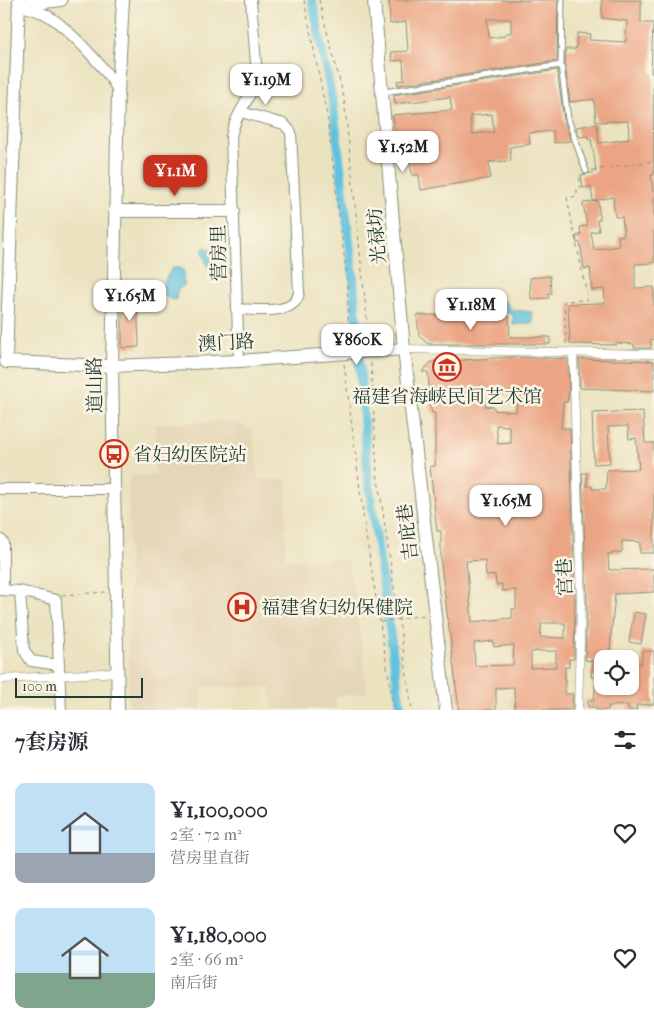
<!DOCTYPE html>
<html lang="zh">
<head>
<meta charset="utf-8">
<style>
	body { margin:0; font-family:"IM FELL French Canon","Noto Serif SC",serif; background:#f7f7f7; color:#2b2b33; height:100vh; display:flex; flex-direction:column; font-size:19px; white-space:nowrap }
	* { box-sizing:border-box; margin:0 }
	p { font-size:16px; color:#7c7c81 }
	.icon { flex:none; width:28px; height:28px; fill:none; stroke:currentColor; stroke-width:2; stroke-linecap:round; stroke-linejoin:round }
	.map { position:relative; height:710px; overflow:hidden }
	.sheet { display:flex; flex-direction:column; background:#fff; flex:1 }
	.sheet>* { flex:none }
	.fabs { position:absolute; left:594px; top:650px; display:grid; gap:10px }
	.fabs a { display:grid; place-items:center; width:45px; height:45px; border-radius:10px; background:#fff; box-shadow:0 1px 4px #0004; font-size:25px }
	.scale { position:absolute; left:15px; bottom:12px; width:128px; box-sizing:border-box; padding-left:5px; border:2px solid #1f3d34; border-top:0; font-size:14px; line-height:18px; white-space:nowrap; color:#1f3d34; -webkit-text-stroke:4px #fcf5e5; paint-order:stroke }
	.price { position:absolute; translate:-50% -42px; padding:0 11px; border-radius:10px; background:#fff; color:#222; font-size:16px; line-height:32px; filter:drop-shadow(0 1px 2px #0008) }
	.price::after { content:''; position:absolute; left:50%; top:30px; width:15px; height:11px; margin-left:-8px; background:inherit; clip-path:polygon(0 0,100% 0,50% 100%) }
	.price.active { background:#c8321e; color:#fff }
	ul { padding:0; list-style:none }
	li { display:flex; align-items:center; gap:15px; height:125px; padding:0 15px }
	li span { display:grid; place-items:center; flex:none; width:140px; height:100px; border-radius:10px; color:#555 }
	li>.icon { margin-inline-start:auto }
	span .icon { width:60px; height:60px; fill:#fffc; stroke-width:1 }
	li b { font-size:21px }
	h2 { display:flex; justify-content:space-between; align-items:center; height:60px; padding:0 15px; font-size:21px }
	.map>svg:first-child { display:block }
</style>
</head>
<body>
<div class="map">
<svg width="654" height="710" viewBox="0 0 654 710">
	<rect width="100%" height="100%" fill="#fcf5e5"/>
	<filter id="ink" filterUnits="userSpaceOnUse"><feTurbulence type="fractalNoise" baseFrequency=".02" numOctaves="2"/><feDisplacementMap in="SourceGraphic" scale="10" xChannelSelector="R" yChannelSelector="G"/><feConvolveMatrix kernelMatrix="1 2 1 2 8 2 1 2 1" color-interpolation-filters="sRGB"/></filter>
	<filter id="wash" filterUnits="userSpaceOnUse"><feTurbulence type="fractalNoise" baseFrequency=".0096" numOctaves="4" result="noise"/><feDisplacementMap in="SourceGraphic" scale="20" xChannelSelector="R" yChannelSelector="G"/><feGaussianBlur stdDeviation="1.12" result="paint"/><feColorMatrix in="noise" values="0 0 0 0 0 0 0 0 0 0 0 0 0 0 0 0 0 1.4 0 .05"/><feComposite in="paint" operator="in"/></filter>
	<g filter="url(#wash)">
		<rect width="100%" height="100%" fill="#ebe3c0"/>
		<path fill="#e5d6b7" d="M229,421l24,8 5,51 29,-1 -2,80h63l15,94 4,40 -31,4v13h-64l-1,-23h-69l-1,23h-73l1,-234 26,-1 1,-51z
			M536,689l1,21h-27v-20z
			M654,697v13h-79v-11z"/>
		<path fill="#60c2de" stroke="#408089" d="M205,247l6,3 1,15 -4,3 -6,-18z
			M172,268h9l3,4 -1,8 2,5 -8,5 -1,10c-7,0 -11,-4 -16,-10z
			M502,299l10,11 20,2 1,11 -20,2v-10l-8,-3 -6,1 -1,-8z"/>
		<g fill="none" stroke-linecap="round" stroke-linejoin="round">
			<path stroke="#60c2de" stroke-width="9" d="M312,0l21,103 20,170 15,205 33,232"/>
		</g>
		<g id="blocks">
			<path fill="#eba584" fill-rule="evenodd" d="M389,0h169l-1,61 -159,24 -1,-4 7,-1 -1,-20 -11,1 -1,-9 17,-1 -2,-29 -16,2zM487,19h24v14h-6v3l-16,2z
				M602,0h39v23h12l-2,50h2l1,102h-3l3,23v65l-19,1v24l19,-1v52l-3,1v8h-17v-4l-18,-1v2l-46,-1 -2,-40 37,-1 -1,-14 -12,1 -2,-22 -6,1 -4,-27 -3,1 -1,-7h5l-1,-9 7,-1 -4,-23 15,-2 2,18 -3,1 2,11 -8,1 3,18 25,-4 -1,-10 6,-1 -2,-18h-7l-2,-20 -20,4 -2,-15 -8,2 -2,-13 15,-3 -2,-17 -3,-16 -3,1v-4l-9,1 -3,-10 21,-3 2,19 23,-3 7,-1 -1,-18 -32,1 -2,-23 -24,3 -5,-37 1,-16h10l1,-16 13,1 -1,6 37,2 1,-21 -25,-3z
				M557,70l7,50 7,21 -17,2 -1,-12 -24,2 1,11 -20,3 1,14 -22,1 1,16 -69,12 -2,-15h-7l-2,-15 -14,1 -3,-46 59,-5 -2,-13 -55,7 -1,-9zM492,114l2,18 -22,2 -2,-18z
				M550,276l1,18h-3l1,4 -18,1 -1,-21z
				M137,295l2,52 -17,1v-52z
				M417,315l92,1 1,21h40v7h-122l-9,-8z
				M512,357l56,2 1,31 -2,12h-4l-2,26h9l5,175 -1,56h-5v8h-4v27h8l-1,16h-57l-1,-23 -18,1v22h-37l-18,-146v-33h-4l-7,-65h5v-53h-3l-2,-8 -2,-33h-6l9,-10zM485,393l24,1v3l8,1 -1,14 -22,-2v-3l-9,-1zM496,425l13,1 2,17 -13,1zM541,490v18h-14l-1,-17zM485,560l1,16 9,-1 1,10 6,-1v7l14,-1v19h-4v9l-40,4 -6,-61zM542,623h23v15l-25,-1zM493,641l1,6 20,-2 -1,20 -38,1 -1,-23zM540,651h16v16l-25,1v-16z
				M579,359l75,2v30l-74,-3z
				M643,411l2,32h9v110h-14v-11l-18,-1v11l-14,2 1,16 45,-1v23l-39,2 -6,65h-7v27h28v-23l12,1v-13h12v53l-18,1 1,5h-9v-5l-20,1v4h-12v-3h-8v-7h6l2,-23h-5l2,-16 -8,-1 2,-57 -5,-130h5v13h5v3h14l1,-19 32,-1 -3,-31 -7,1 -1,-13 -20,1 2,36 -16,1 -2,-51z
				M634,612l12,2 -5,30 -12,-2z"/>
		</g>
	</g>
	<g filter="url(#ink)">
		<use href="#blocks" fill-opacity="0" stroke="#85907a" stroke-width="1"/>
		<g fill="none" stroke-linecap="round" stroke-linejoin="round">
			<defs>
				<path id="service" d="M562,0l-1,65 7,54 18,52
					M384,92l177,-27"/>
				<path id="pedestrian" d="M404,349l250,5
					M573,353l8,250 -3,107
					M0,681l4,-2 114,-7"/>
				<path id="minor" d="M21,6c7,2 15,4 22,7 20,9 66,58 75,78
					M236,309c19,0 60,8 63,-17l-8,-160 -7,-8 -43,-12
					M239,361l-8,-224c3,-22 21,-39 26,-61l-6,-76
					M0,489h114
					M0,539l3,3v48
					M0,590l20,1 36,9 5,110
					M20,591l4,59 7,11 28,4"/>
				<path id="tertiary" d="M19,0l-13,362 106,4 127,-5 165,-12
					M374,0l30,349 42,361
					M19,5l42,-5
					M115,211h119
					M118,710l-6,-344 6,-274 5,-92"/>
			</defs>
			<use href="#service" stroke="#85907a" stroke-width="7"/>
			<use href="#pedestrian" stroke="#85907a" stroke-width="9"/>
			<use href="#minor" stroke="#85907a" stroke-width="12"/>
			<use href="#tertiary" stroke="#85907a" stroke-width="14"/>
			<path stroke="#85907a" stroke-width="1" stroke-dasharray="4 4" stroke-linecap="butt" d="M304,0l23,115 20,164 2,63
				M319,0l25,98 25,241
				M592,170l62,-9
				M566,344l-2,-43 24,-1 -21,-102 10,-2v-7h4l-2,-15
				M371,363l6,109 35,238
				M344,364l21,165 29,181
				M62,595l43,-3
				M380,622l45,-7"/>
			<use href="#service" stroke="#fff" stroke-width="5"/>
			<use href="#pedestrian" stroke="#fff" stroke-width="8"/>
			<use href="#minor" stroke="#fff" stroke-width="10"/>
			<use href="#tertiary" stroke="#fff" stroke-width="12"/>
		</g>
	</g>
	<defs>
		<symbol id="museum-ring" viewBox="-11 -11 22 22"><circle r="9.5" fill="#fcf5e5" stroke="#c8321e" stroke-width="1.5"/><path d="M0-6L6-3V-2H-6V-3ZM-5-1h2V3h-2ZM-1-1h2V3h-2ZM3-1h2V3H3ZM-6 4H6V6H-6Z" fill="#c8321e"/></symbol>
		<symbol id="bus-ring" viewBox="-11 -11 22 22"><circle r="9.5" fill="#fcf5e5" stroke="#c8321e" stroke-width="1.5"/><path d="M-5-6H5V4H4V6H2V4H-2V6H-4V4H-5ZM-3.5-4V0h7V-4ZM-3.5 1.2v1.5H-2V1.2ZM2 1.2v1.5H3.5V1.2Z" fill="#c8321e"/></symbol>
		<symbol id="hospital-ring" viewBox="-11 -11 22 22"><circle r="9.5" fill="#fcf5e5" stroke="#c8321e" stroke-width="1.5"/><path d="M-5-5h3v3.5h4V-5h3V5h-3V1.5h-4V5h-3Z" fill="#c8321e"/></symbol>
	</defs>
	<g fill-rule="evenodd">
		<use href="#museum-ring" x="431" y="351" width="32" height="32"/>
		<use href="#bus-ring" x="98" y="438" width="32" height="32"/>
		<use href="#hospital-ring" x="226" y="591" width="32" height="32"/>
	</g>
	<g text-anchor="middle" stroke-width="5" stroke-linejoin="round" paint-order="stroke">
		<g font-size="19" fill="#1f3d34" stroke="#fcf5e5">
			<text transform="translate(376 236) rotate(-95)" y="7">光禄坊</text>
			<text transform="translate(218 253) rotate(-91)" y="7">营房里</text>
			<text transform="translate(226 342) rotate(-3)" y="7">澳门路</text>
			<text transform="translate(94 385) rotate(-91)" y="7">道山路</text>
			<text transform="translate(407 532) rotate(-97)" y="7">吉庇巷</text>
			<text transform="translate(564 577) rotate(-92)" y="7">宫巷</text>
		</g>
		<g font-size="19" fill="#1f3d34" stroke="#fcf5e5" text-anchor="start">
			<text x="447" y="403" text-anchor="middle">福建省海峡民间艺术馆</text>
			<text x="133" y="461">省妇幼医院站</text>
			<text x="261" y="614">福建省妇幼保健院</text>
		</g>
	</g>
</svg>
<div class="fabs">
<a><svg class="icon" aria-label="locate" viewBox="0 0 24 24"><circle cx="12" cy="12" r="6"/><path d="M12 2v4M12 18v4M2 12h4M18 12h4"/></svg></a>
</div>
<div class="scale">100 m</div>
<b class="price" style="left:266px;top:106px">¥1.19M</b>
<b class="price" style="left:403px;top:173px">¥1.52M</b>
<b class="price active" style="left:175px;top:197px">¥1.1M</b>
<b class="price" style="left:130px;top:322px">¥1.65M</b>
<b class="price" style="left:471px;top:331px">¥1.18M</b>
<b class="price" style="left:357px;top:366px">¥860K</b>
<b class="price" style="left:506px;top:527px">¥1.65M</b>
</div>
<section class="sheet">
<h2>7套房源<svg class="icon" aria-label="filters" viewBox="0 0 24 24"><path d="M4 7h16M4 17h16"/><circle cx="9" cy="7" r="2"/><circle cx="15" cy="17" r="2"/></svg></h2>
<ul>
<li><span style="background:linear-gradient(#bfe0f5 70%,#9aa5b1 0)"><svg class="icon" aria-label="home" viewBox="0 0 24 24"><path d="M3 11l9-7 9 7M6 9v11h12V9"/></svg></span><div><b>¥1,100,000</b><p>2室 · 72 m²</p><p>营房里直街</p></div><svg class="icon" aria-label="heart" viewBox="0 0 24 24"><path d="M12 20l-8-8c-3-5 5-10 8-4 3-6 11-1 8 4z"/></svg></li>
<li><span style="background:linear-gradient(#bfe0f5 65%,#7fa58c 0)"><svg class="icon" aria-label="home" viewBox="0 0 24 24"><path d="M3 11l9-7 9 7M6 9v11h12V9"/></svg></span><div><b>¥1,180,000</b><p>2室 · 66 m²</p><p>南后街</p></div><svg class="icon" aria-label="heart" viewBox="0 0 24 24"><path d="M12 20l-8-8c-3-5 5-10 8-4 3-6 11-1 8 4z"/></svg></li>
</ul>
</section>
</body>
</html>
